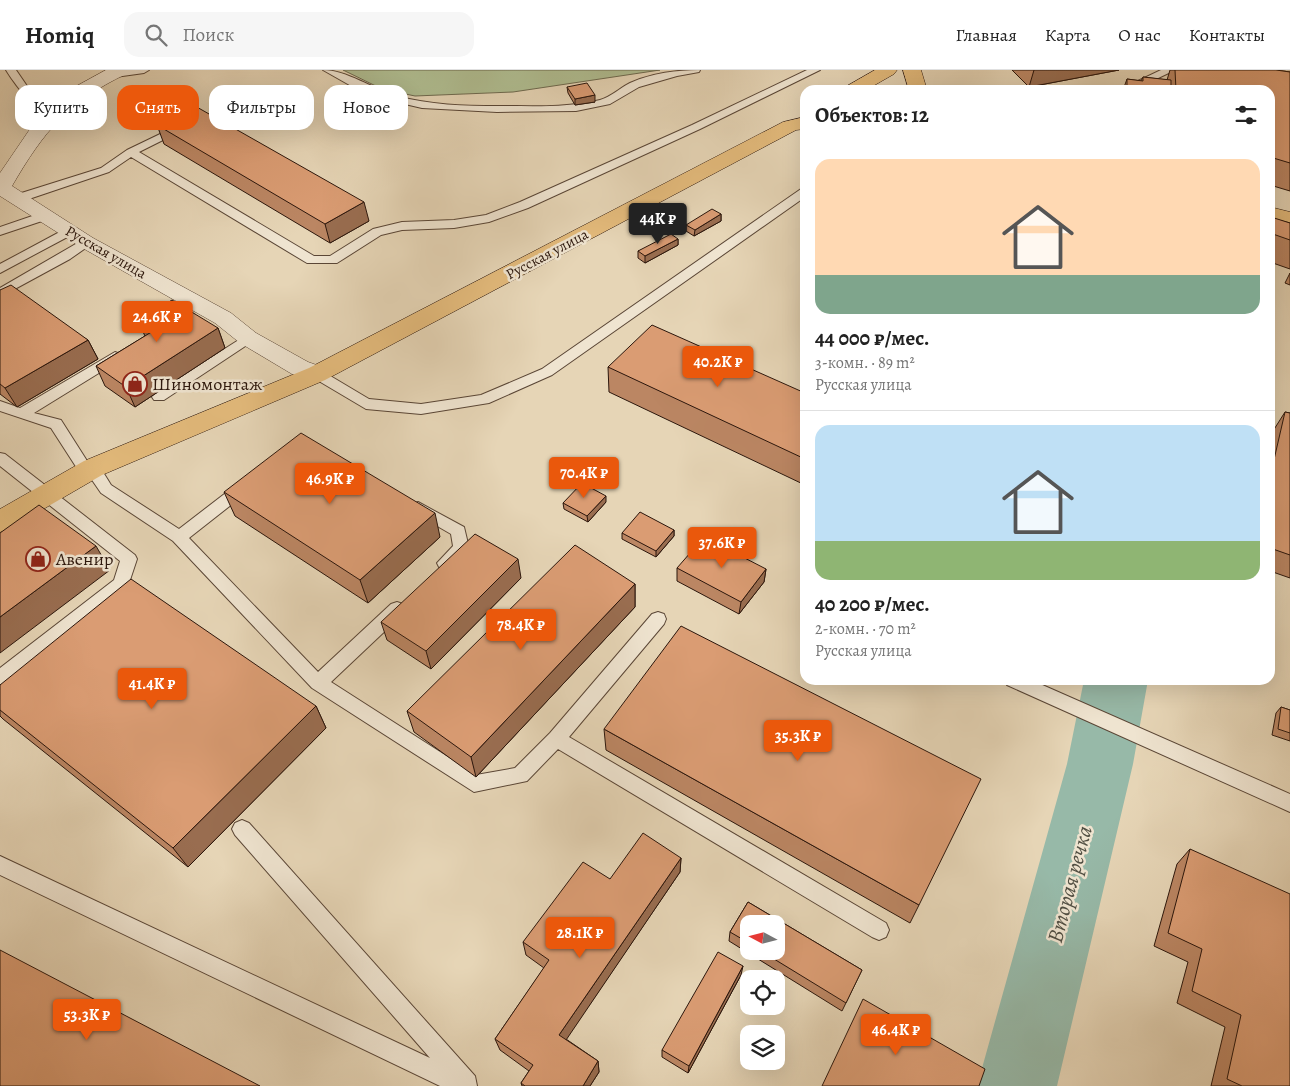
<!DOCTYPE html>
<html lang="ru">
<head>
<meta charset="utf-8">
<style>
	body { margin:0; font-family:Alegreya,serif; background:#f6f6f6; color:#222; height:100vh; display:flex; flex-direction:column; font-size:19px; white-space:nowrap }
	* { box-sizing:border-box; margin:0 }
	p { font-size:16px; color:#767676 }
	.icon { flex:none; width:28px; height:28px; fill:none; stroke:currentColor; stroke-width:2; stroke-linecap:round; stroke-linejoin:round }
	.map { position:relative; flex:1; overflow:hidden }
	.drawer { position:absolute; left:800px; top:15px; width:475px; height:600px; display:flex; flex-direction:column; background:#fff; border-radius:15px; box-shadow:0 5px 20px #0002 }
	.drawer>* { flex:none }
	.top-card { position:absolute; left:15px; top:15px; width:475px; height:45px; display:flex; gap:10px }
	.needle { width:32px; rotate:277deg }
	.tools { position:absolute; left:740px; top:845px; display:grid; gap:10px }
	.tools a { display:grid; place-items:center; width:45px; height:45px; border-radius:10px; background:#fff; box-shadow:0 5px 20px #0002; font-size:25px }
	.price { position:absolute; translate:-50% -42px; padding:0 11px; border-radius:5px; background:#ea580c; color:#fff; font-size:16px; line-height:32px; filter:drop-shadow(0 1px 2px #0008) }
	.price::after { content:''; position:absolute; left:50%; top:30px; width:15px; height:11px; margin-left:-8px; background:inherit; clip-path:polygon(0 0,100% 0,50% 100%) }
	.price.current { background:#222; color:#fff }
	ul { padding:0; list-style:none }
	li { display:grid; align-content:center; gap:10px; height:265px; padding:0 15px }
	li+li { border-top:1px solid #e0e0e0 }
	li span { display:grid; place-items:center; height:155px; border-radius:15px; color:#555 }
	li>.icon { margin-inline-start:auto }
	span .icon { width:90px; height:90px; fill:#fffc; stroke-width:1 }
	li b { font-size:21px }
	h2 { display:flex; justify-content:space-between; align-items:center; height:60px; padding:0 15px; font-size:21px }
	.chip { padding:0 18px; border-radius:15px; background:#fff; box-shadow:0 5px 20px #0002; font-size:18px; line-height:45px }
	.chip.current { background:#ea580c; color:#fff }
	header { display:flex; align-items:center; gap:30px; box-sizing:border-box; height:70px; padding:0 25px; background:#fff; border-bottom:1px solid #e0e0e0 }
	header strong { font-size:24px }
	nav { display:flex; gap:28px; margin-inline-start:auto; font-size:18px }
	.search { width:350px; height:45px; background:#f6f6f6; display:flex; align-items:center; gap:12px; box-sizing:border-box; padding:0 18px; border-radius:15px; color:#767676; font-size:19px }
	.map>svg:first-child { display:block }
</style>
</head>
<body>
<header>
<strong>Homiq</strong>
<div class="search"><svg class="icon" aria-label="search" viewBox="0 0 24 24"><circle cx="10" cy="10" r="6"/><path d="M15 15l6 6"/></svg>Поиск</div>
<nav><a>Главная</a><a>Карта</a><a>О нас</a><a>Контакты</a></nav>
</header>
<div class="map">
<svg width="1290" height="1016" viewBox="0 0 1290 1016">
	<rect width="100%" height="100%" fill="#e6d5b6"/>
	<filter id="stains"><feTurbulence type="fractalNoise" baseFrequency=".004" numOctaves="4"/><feColorMatrix values="0 0 0 0 .2 0 0 0 0 .09 0 0 0 0 .02 0 0 0 .5 -.17"/></filter>
	<radialGradient id="worn" r=".72"><stop offset=".6" stop-color="#630" stop-opacity="0"/><stop offset="1" stop-color="#630" stop-opacity=".3"/></radialGradient>
	<path fill="#b0be92" stroke="#6e6a4f" d="M343,0h317l-147,22 -98,4 -33,-7z
		M999,961l12,22 -11,33h-23z"/>
	<g fill="none" stroke-linecap="round" stroke-linejoin="round">
		<path fill="#97b9a8" fill-rule="evenodd" d="M1084,610h64l-15,84 -76,322h-80l90,-322z"/>
		<defs>
			<path id="lane" d="M6,0h10l13,19 27,21 1,2 -1,2c-17,4 -42,-31 -50,-44z
				M122,0h27l-5,3 -36,5 -5,-3 1,-2z
				M323,0c23,0 50,19 74,26 32,9 68,10 102,10 33,0 69,2 101,-6 11,-3 20,-12 30,-17 22,-10 47,-13 70,-13l-1,2 -22,4 -38,11 -29,17 -34,7 -79,1 -75,-4 -30,-7 -39,-14z
				M807,0h13l-120,59 -172,79 -39,14 -35,6 -52,2 -21,5 -44,28h-30l-176,-106 -22,15 -86,29h-8l-2,-3 2,-3 86,-27 26,-18 54,-26 6,3 -2,2 -46,23 175,104h16l43,-27 29,-7 52,-2 32,-5 34,-13 172,-77z
				M1161,0h14l-42,20h-14z
				M805,118v9l-253,178 -63,28 -68,11 -55,-5 -54,-32 -2,-3 2,-3h10l47,28 52,5 60,-9 61,-26 259,-180z
				M44,142l4,1 2,3 -2,3 -48,16v-8z
				M69,157l4,1 2,3 -2,3 -73,39v-9z
				M86,168l6,4 -2,3 -20,14 -70,38v-9z
				M248,264l5,1 2,3 -2,3 -89,59h-10l-2,-3 2,-3z
				M115,282l5,2 2,3 -2,3 -86,53 27,7 28,44h9l13,21 68,44 61,-47 5,-2 5,2 3,4 -3,4 -61,48 129,134 73,-68 6,-2 6,2 2,5 -2,5 -72,68 145,93 39,-7 35,-35 102,-119 6,-2 6,2 2,5 -2,5 -95,113 317,186 3,7 -3,7 -7,3 -7,-3 -314,-188 -31,32 -53,11 -162,-104 -139,-147 -72,-48 -11,-16 -8,-1 -31,-48 -51,-17v-10l20,7z
				M0,383l5,1 130,101 2,4 -10,30 -121,94 -6,2v-17l114,-88 6,-19 -120,-95z
				M418,432l46,25 5,21c-5,10 -18,23 -30,19l-2,-4 16,-17 -2,-12 -38,-22 -3,-4 3,-4z
				M1004,610h27l259,114v18l-283,-127z
				M242,750l7,3 226,253 2,10h-37l-440,-211v-19l430,202 -195,-223 -3,-6 3,-6z"/>
			<path id="street" d="M106,0h23l-3,4c-58,28 -82,57 -114,112l81,52 138,75 25,20 52,29 17,6 4,6 -4,6 -8,2 -25,-8 -52,-31 -25,-20 -136,-77 -79,-50v-23l30,-44 27,-29 16,-12z"/>
			<path id="primary" d="M875,0h22l-3,4 -28,16h-22l3,-4z
				M903,0h18l6,20h-18z
				M805,47v12l-9,1 -471,250 -223,95 -93,54 -9,3v-23l84,-48 225,-93 474,-246z
				M1270,137l20,5v13l-20,-6z"/>
		</defs>
		<use href="#lane" stroke="#5a4636" stroke-width="2"/>
		<use href="#street" stroke="#5a4636" stroke-width="1"/>
		<use href="#primary" stroke="#2b160c" stroke-width="1"/>
		<use href="#lane" fill="#efe4d0" fill-rule="evenodd"/>
		<use href="#street" fill="#efe4d0" fill-rule="evenodd"/>
		<use href="#primary" fill="#e3ba7b" fill-rule="evenodd"/>
	</g>
	<path fill="#bb8663" stroke="#2b160c" fill-rule="evenodd" d="M1012,0h107l-90,17z
		M1170,0h106l14,2v119l-20,-6v-95h-147l4,-11 14,2 2,-4 24,3z
		M567,17l28,15 -20,3 -7,-12z
		M157,55l212,96 -39,22 -166,-99z
		M721,144v7l-27,15 -8,-5v-6z
		M1270,148l20,5v46l-20,-7z
		M678,169v6l-33,18 -7,-5v-7z
		M1290,203v12l-5,-2z
		M0,220l88,50 10,19 -81,48 -17,-13z
		M138,251l80,7 7,20 -90,59 -30,-21 -9,-20 49,-30z
		M608,297l197,26v92l-196,-93z
		M1285,342l5,1v165l-20,-7v-129l3,-11z
		M224,422l216,45 -72,66 -133,-87z
		M606,432l-18,20 -24,-13 -1,-6z
		M674,460v6l-18,21 -34,-18v-6z
		M677,498l89,1 -2,13 -25,32 -62,-33z
		M521,508l-90,91 -44,-29 -6,-18z
		M635,514v23l-159,170 -62,-45 -7,-21z
		M0,615l316,21 10,22 -138,139 -185,-148 -3,-3z
		M1281,637l9,3v31l-18,-6 4,-22z
		M604,659l315,176 -9,18 -304,-173z
		M1190,779l100,237h-79l14,-59 -48,-24 11,-41 -34,-16 23,-82z
		M681,788l-1,14 -114,167 32,22 1,11 -9,14h-68l-1,-3 8,-12 -29,-21 -5,-11 49,-71 -18,-13 -3,-13 87,-63z
		M748,832l114,68 -20,41 -113,-70 1,-9zM749,854h27v27h-27z
		M741,905l-53,98 -26,-16v-7z"/>
	<path fill="#996d50" stroke="#2b160c" d="M1034,0h85l-90,17z
		M595,25v7l-20,3v-6z
		M364,132l5,19 -39,22 -5,-19z
		M721,144v7l-27,15 1,-6z
		M678,169v6l-33,18v-7z
		M218,258l7,20 -90,59 -9,-20z
		M88,270l10,19 -81,48 -12,-19z
		M606,426v6l-18,20 -1,-6z
		M435,443l5,24 -72,66 -8,-23z
		M674,460v6l-18,21v-6z
		M96,476l14,24 -110,83v-36z
		M518,489l3,19 -90,91 -5,-18z
		M766,499l-2,13 -25,32 2,-12z
		M635,514v23l-159,170 -5,-20z
		M316,636l10,22 -138,139 -15,-19z
		M681,788l-1,14 -118,174 -3,-11z
		M743,896l-2,9 -53,98 1,-7z
		M598,991l1,11 -9,14h-7z"/>
	<path fill="#da9c73" stroke="#2b160c" d="M1175,0h101l14,2v91l-20,-6v-67h-94z
		M1143,7l28,3v10h-44v-11l16,2z
		M587,13l8,12 -20,4 -8,-12z
		M195,36l169,96 -39,22 -168,-99z
		M712,139l9,5 -26,16 -9,-5z
		M1271,147l19,6v17l-20,-7v-15z
		M671,164l7,5 -33,17 -7,-5z
		M11,215l77,55 -83,48 -5,-4v-94z
		M172,230l46,28 -92,59 -30,-21 57,-35 -15,-10z
		M652,255l153,68v66l-197,-92z
		M1285,342l5,1v142l-20,-7v-71z
		M301,363l134,80 -75,67 -136,-88z
		M582,413l24,13 -19,20 -24,-13z
		M39,435l57,41 -96,71v-84z
		M640,442l34,18 -18,21 -34,-18z
		M475,464l43,25 -92,92 -45,-29z
		M704,467l62,32 -25,33 -64,-34z
		M575,475l60,39 -164,173 -64,-46z
		M131,509l185,127 -143,142 -173,-138v-25z
		M681,556l300,153 -62,126 -315,-176z
		M1281,637l9,3v23l-12,-4z
		M643,763l38,25 -122,177 39,26 -15,25h-58l-4,-3 12,-18 -38,-26 54,-79 -26,-18 60,-80 27,17z
		M1190,779l100,45v192h-48l-15,-7 14,-64 -49,-24 10,-42 -34,-16z
		M748,832l114,68 -16,33 -85,-52h15v-27h-27v19l-19,-11z
		M0,880l260,136h-260z
		M718,882l25,14 -54,100 -27,-16z
		M863,929l122,70 -6,17h-157z"/>
	<defs>
		<symbol id="shop-ring" viewBox="-11 -11 22 22"><circle r="9.5" fill="#efe4d0" stroke="#8f2418" stroke-width="1.5"/><path d="M-5-2.5h2.3a2.7 3.5 0 0 1 5.4 0H5L5.5 6h-11ZM-1.5-2.5h3a1.5 2.3 0 0 0-3 0Z" fill="#8f2418"/></symbol>
	</defs>
	<g fill-rule="evenodd">
		<use href="#shop-ring" x="121" y="300" width="28" height="28"/>
		<use href="#shop-ring" x="24" y="475" width="28" height="28"/>
	</g>
	<g text-anchor="middle" stroke-width="5" stroke-linejoin="round" paint-order="stroke">
		<g font-size="15" fill="#2b160c" stroke="#efe4d0">
			<text transform="translate(106 182) rotate(30)" y="5">Русская улица</text>
			<text transform="translate(547 184) rotate(-28)" y="5">Русская улица</text>
		</g>
		<g font-size="18" fill="#2b160c" stroke="#efe4d0" text-anchor="start">
			<text x="152" y="320">Шиномонтаж</text>
			<text x="56" y="495">Авенир</text>
		</g>
		<g font-size="22" font-style="italic" fill="#514f43" stroke="#efe4d0">
			<text transform="translate(1069 814) rotate(-75)" y="8">Вторая речка</text>
		</g>
	</g>
	<rect width="100%" height="100%" filter="url(#stains)"/>
	<rect width="100%" height="100%" fill="url(#worn)"/>
</svg>
<div class="tools">
<a><svg class="needle" viewBox="-14 -14 28 28"><path d="M0-13l5 13h-10z" fill="#e53935"/><path d="M0 13l5-13h-10z" fill="#767676"/></svg></a>
<a><svg class="icon" aria-label="locate" viewBox="0 0 24 24"><circle cx="12" cy="12" r="6"/><path d="M12 2v4M12 18v4M2 12h4M18 12h4"/></svg></a>
<a><svg class="icon" aria-label="layers" viewBox="0 0 24 24"><path d="M12 4l9 5-9 5-9-5zM3 14l9 5 9-5"/></svg></a>
</div>
<b class="price current" style="left:658px;top:175px">44K ₽</b>
<b class="price" style="left:157px;top:273px">24.6K ₽</b>
<b class="price" style="left:718px;top:318px">40.2K ₽</b>
<b class="price" style="left:584px;top:429px">70.4K ₽</b>
<b class="price" style="left:330px;top:435px">46.9K ₽</b>
<b class="price" style="left:722px;top:499px">37.6K ₽</b>
<b class="price" style="left:521px;top:581px">78.4K ₽</b>
<b class="price" style="left:152px;top:640px">41.4K ₽</b>
<b class="price" style="left:798px;top:692px">35.3K ₽</b>
<b class="price" style="left:580px;top:889px">28.1K ₽</b>
<b class="price" style="left:87px;top:971px">53.3K ₽</b>
<b class="price" style="left:896px;top:986px">46.4K ₽</b>
<div class="top-card">
<a class="chip">Купить</a>
<a class="chip current">Снять</a>
<a class="chip">Фильтры</a>
<a class="chip">Новое</a>
</div>
<section class="drawer">
<h2>Объектов: 12<svg class="icon" aria-label="filters" viewBox="0 0 24 24"><path d="M4 7h16M4 17h16"/><circle cx="9" cy="7" r="2"/><circle cx="15" cy="17" r="2"/></svg></h2>
<ul>
<li><span style="background:linear-gradient(#ffd9b3 75%,#7fa58c 0)"><svg class="icon" aria-label="home" viewBox="0 0 24 24"><path d="M3 11l9-7 9 7M6 9v11h12V9"/></svg></span><div><b>44 000 ₽/мес.</b><p>3-комн. · 89 m²</p><p>Русская улица</p></div></li>
<li><span style="background:linear-gradient(#bfe0f5 75%,#8fb573 0)"><svg class="icon" aria-label="home" viewBox="0 0 24 24"><path d="M3 11l9-7 9 7M6 9v11h12V9"/></svg></span><div><b>40 200 ₽/мес.</b><p>2-комн. · 70 m²</p><p>Русская улица</p></div></li>
</ul>
</section>
</div>
</body>
</html>
